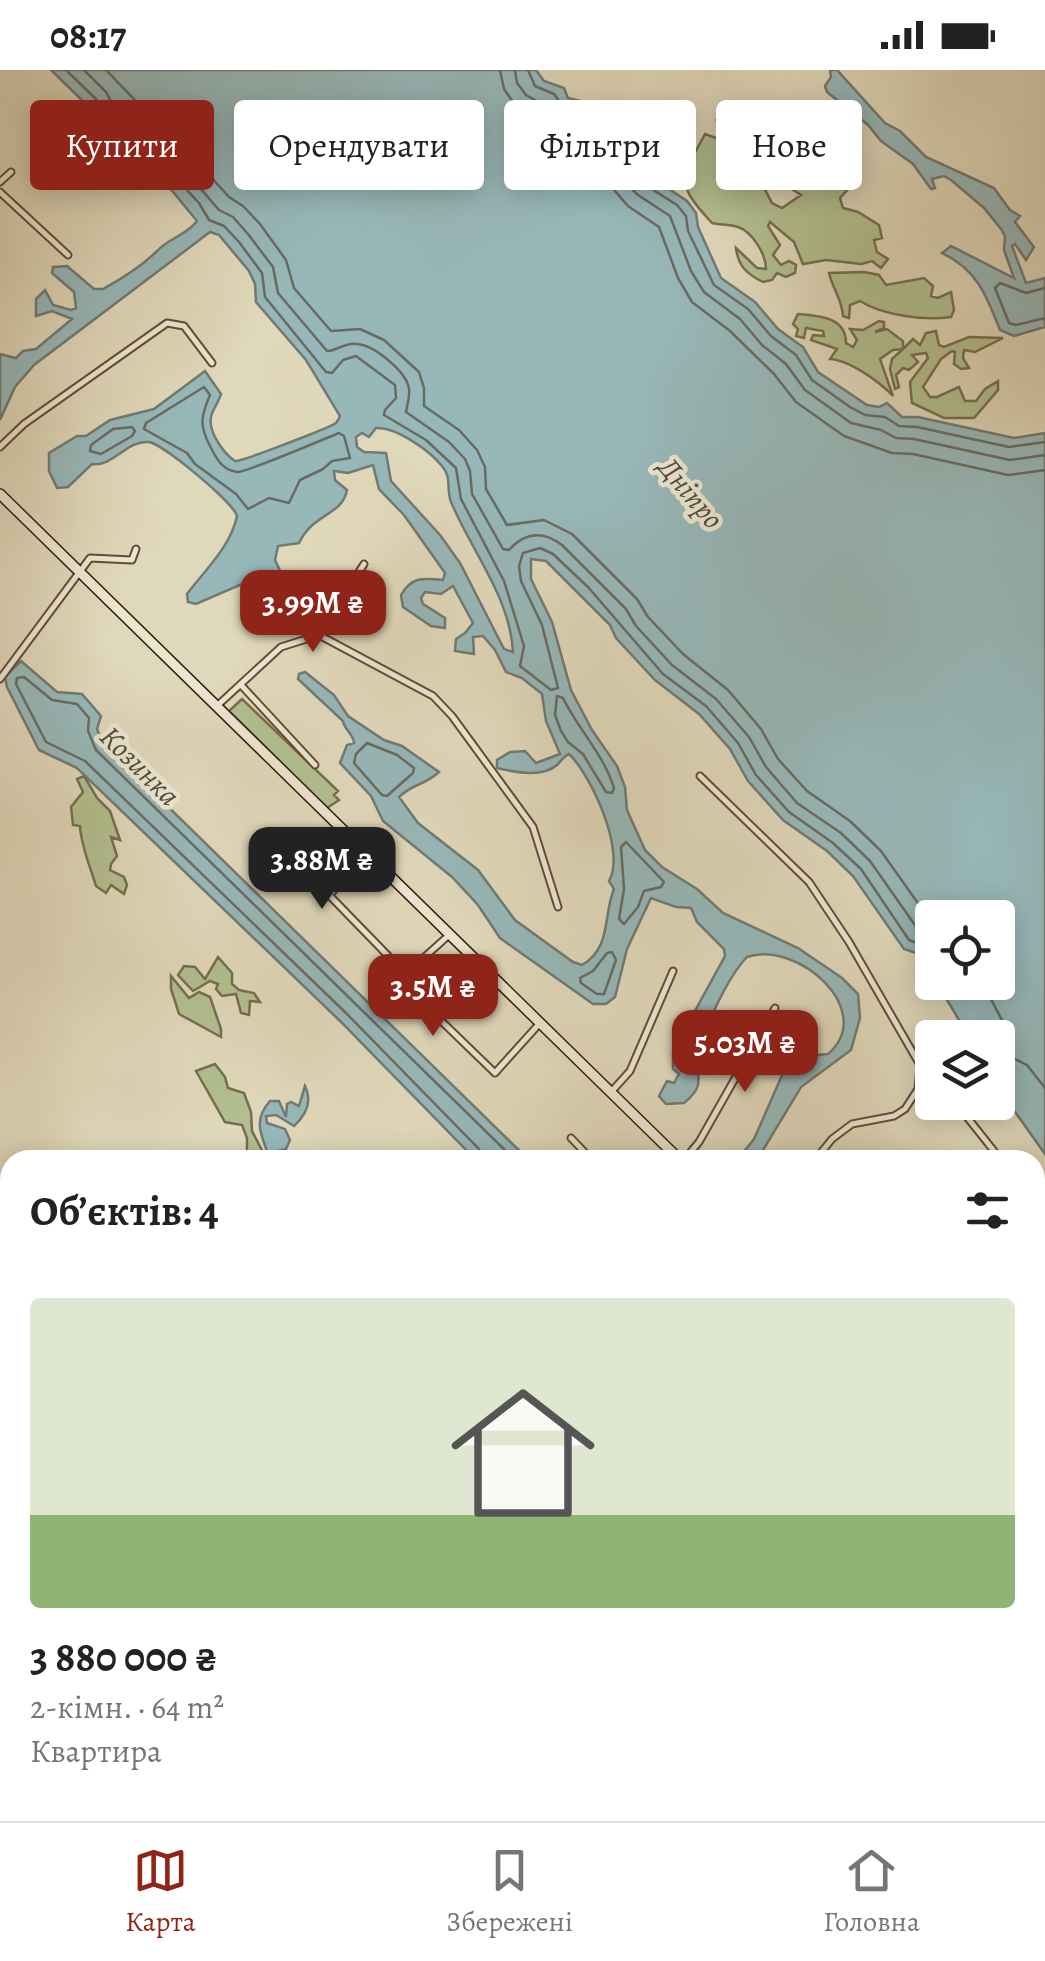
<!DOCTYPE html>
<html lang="uk">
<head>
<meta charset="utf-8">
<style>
	body { margin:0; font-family:Alegreya,serif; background:#f2f2f2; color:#222; height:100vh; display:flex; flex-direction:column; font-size:38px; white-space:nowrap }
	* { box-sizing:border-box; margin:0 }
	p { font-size:32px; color:#767676 }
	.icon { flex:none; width:55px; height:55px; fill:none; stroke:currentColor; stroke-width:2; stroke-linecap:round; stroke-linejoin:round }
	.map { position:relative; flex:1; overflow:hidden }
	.panel { position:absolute; left:0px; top:1080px; width:1045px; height:672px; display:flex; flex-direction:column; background:#fff; border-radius:30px 30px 0 0; box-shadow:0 5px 25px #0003 }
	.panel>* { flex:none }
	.hud { position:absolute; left:30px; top:30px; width:985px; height:90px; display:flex; gap:20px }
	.controls { position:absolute; left:915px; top:830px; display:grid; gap:20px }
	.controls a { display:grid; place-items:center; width:100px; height:100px; border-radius:10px; background:#fff; box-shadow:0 5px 25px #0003; font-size:50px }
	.price { position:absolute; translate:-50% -85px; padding:0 22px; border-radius:20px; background:#8f2418; color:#fff; font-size:32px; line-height:65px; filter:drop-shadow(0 2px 5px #0008) }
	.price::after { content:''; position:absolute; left:50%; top:60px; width:30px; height:22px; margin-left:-15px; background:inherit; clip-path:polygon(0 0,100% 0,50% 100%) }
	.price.on { background:#222; color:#fff }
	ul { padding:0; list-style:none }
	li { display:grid; align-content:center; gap:20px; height:530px; padding:0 30px }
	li+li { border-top:2px solid #e0e0e0 }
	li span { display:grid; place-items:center; height:310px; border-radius:10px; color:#555 }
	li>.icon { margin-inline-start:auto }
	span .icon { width:180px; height:180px; fill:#fffc; stroke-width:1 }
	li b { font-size:42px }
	h2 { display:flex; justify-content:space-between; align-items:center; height:120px; padding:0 30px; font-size:42px }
	.tag { padding:0 35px; border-radius:10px; background:#fff; box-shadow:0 5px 25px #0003; font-size:35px; line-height:90px }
	.tag.on { background:#8f2418; color:#fff }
	.status { display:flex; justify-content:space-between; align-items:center; height:70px; padding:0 50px; background:#fff; direction:ltr }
	.status svg { height:28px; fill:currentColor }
	.tab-bar { display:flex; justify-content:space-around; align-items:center; height:140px; border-top:2px solid #e0e0e0; background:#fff; font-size:28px; color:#767676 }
	.tab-bar a { display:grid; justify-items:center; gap:5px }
	.tab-bar .on { color:#8f2418 }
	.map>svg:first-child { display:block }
</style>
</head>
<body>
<div class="status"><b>08:17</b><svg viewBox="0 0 49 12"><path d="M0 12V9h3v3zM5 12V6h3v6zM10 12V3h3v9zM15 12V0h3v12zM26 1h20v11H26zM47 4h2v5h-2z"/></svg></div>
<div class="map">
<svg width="1045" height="1751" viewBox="0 0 1045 1751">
	<rect width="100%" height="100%" fill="#e0d8ba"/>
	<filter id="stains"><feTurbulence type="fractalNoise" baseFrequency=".002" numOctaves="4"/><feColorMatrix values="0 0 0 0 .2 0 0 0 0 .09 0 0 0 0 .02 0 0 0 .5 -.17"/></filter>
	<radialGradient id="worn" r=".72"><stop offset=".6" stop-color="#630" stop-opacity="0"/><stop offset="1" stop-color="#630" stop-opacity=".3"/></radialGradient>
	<path fill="#b2bf90" stroke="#756e4e" stroke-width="2.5" d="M773,38l12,2 -4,12 12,15 6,15 -20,10 -7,11 -15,1 15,29 10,5 19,-13 -9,-6 1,-15 6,-9 34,5 19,15 -12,13 3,10 15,4 21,13 3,13 -8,2 3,12 11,7 -7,9 -9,-7 -11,3 -35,-4 -23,4 -9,-22 -24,-20 -2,4 12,19 -7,10 8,10 8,-4 7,4 -1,8 -9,4 -9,-4 -5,7 -9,2c-16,-8 -25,-16 -27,-34l21,20 9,1c0,-14 -13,-37 -28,-42 -8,-3 -18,-2 -26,-4 -38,-41 -31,-44 -7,-89l25,9 -14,-24 40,24c17,-5 16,-19 17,-35z
		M864,202l15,3 7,10 38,-7 9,8 -2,10 7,2 13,-6 3,18 -3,7c-27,4 -69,-2 -91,-16l-10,4 -1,13 -6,-2c-1,-17 -10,-26 -14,-43z
		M798,244c22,2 48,3 48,29l7,4 4,-7 -7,-11 13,1 16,-9 5,1v6l-9,4 12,-3 16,12v8l10,-10 7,6 6,-12 10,-2 3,14 5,2 25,-10 34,1 -28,14 -11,-2 -1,8 6,10 -8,1 -7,-5 1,-12 -3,-1 -11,8 -18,28 7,10h7l22,-10 6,14h11l9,-12 13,-8v9l-24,28h-30l-32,-15 -2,-21 18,-24 -2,-5 -14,2 6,7 -9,8 -6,-2 -7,7 3,12 -4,2 -5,-20 2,-10 11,-10 -10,1 -13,9 13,37c-13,-14 -44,-36 -63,-37l7,-10 -26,-9 2,-5 11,1 -1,-5 -17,-3 -2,10 -8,-2 2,-7 -5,-5z
		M242,629l96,92 -4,4 5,5 -12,8 -98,-97z
		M84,706l13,22 13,13 10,29 -9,-3 6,19 -6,8 -1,6 14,7 3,8 -3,9 -13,-9 -5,8 -10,-7c-6,-20 -15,-40 -16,-60l-7,-1 -2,-18 12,-15 -6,-13z
		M218,887l14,16v11l7,6 15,3 6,9 -10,-1 -1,14 -8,-2 -5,-19 -14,2 -6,-7 2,-5 -8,-3 -17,10 -15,-16 6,-9 11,1 10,12z
		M171,906l18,22 10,-6 11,5 11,32v8l-42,-23 -8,-25z
		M215,994l10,13 3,11 16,5 7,19 1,19 13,25 -2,4h-16v-22l-5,-13 -17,-3 -29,-51z"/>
	<path fill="#97b8b9" stroke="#717a73" stroke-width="2.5" fill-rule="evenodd" d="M51,0h485l8,11 20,7 4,10 17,4 11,25 25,11 13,22 20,19 33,22 9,12 2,14 23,51 34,24 23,27 25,18 15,25 49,33 12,2 8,-4 15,14h16l96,21 31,-5v721l-47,-66v-50l-29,-1 -32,-54 61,-1v-64h-66v58l-16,-23 -12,-4 -51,-73 -26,-25 -44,-31 -35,-39 -18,-32 -31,-35 -44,-34 -39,-42 -6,-13 -64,-64 -15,-2v20l21,43 19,68 21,40 25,36 8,21 2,23 18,40 17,17 35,22 26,24 75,35 44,30 16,16 2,24 -9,32 -50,37 -44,73h-20l17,-21 33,-75 8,-7 33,-3c50,-44 -31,-114 -81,-97 -19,20 -43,70 -48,97 -5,23 9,30 -15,49l-18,1 -7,-8 8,-15 7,2 5,-9 -6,-5v-18l52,-95 -1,-7 -27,-27 -6,-14 -15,-1 -25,-9 -24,51 -12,48 -9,7h-13l-93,-66 -22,-33 -26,-28 -69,-56 -12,-25 -31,-33 7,-18 7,-2c0,-8 -10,-14 -11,-22l-45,-42 1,-5 6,-2 29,23 14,21 36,24 18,6 37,26c-15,14 -24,10 -40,25l19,26 60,47 37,50 58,42 9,3c30,-17 21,-51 32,-76l-5,-8c17,-29 -17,-105 -40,-127 -5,2 -8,7 -12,11 -15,13 -43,7 -60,3v-8l13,-8 15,-1 11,12 24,-9 -14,-33 -4,-27 -20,-16 -16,-6 -11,-22 -12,-14 -10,1 1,17 -19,-3 1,-12 9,-6 8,-10 -20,-37 -12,8 -16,-2 -4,6 2,6 22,14v10l-14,-2 -28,-19 -2,-12c11,-19 23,-17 42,-15l2,-7 -41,-58 -25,-26 -6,-24 -25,8 -14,-2 1,9 12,10c-5,26 -34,23 -48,53l-21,3 -3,14 8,17c-13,16 -19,4 -34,4l-53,23 -8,-2 -1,-8c18,-24 44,-48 50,-78 -3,-13 -74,-72 -88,-74 -22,-2 -36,25 -57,22l-24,23 -11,1 -8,-17v-18l28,-17h9l24,-16 44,-11 51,-38 16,23c-2,8 -9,16 -10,23 -3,15 13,37 24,44 6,1 96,-34 101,-38 2,-2 3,-5 4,-7l-34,-56 -50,-58 -1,-18 -6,-13 -30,-36 -9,-3 -176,133 -19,22 -15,33v-66l16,4 7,-7 13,-2 36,-30 -20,-8 -16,5v-17l9,-9 8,15 18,5 5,-2 -2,-16 -22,-19 1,-6 14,-1 27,23h9c20,-11 39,-23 54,-38 12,-13 30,-16 40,-30l-33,-40 -22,-12 -10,-17 -26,-28 -14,13 -3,-4 8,-8 -9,5 -4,-4 7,-7 -5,-6 4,-5zM376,358c20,-1 53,22 66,38 10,11 4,23 9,36 21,50 59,95 62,150l-9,-3 -44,-86 -20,-28 -49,-54 -5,-28 -22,-1 -7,-5 -1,-10 6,-4 7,4z
		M830,0h7l48,53 15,8 26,26 68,31 16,22 10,6 -5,6 19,25 -8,13 -11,-16 -3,2 14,37 19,-5v49l-31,9 -14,-6c-14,-36 -23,-60 -58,-77l9,-7 63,32 -10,-28 1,-14 -4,-7 -17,-21 -33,-28 -7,-4 -12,3 3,9 -4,1 -18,-25 -32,-23 -13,-16 -41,-33 -2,-6 6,-9z
		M21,591l36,31 25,2 19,22 -4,13 6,14 426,417h-53l-136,-139 -263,-253 -38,-18 -32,-63 -2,-10z
		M305,1016c8,16 1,29 -11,40l-18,-11 -10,1 1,7 18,6 5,11 -4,9 -8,2 3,9h-11c-7,-23 -19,-38 0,-59h9l7,16 1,-13 4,-2 8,4z
		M1045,1215v149l-3,3 -7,-7v-128z
		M241,1743h140l2,8h-139z"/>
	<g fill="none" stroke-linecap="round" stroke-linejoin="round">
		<path stroke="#686b62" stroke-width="2.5" d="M66,0l31,30 4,14 13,4 19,20 16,24 23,12 27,29 10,17 15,6 15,16 23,31 3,24 61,75 6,1 11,-13 13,-4 39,29 1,13 -11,12 -1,5 42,25 30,28 5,31 43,82 20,65 -4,20 31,24 7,-2 -16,-63 -21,-44 -2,-15 4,-13 17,-5 13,6 35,33 75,87 43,32 32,37 18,32 33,37 44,31 28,26 48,71 13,5 10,13
			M84,0l22,22 6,11 30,26 16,23 22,13 39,45 14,7 15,17 25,33 5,26 49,58c10,0 18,-9 30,-7 17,1 50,28 52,45 1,8 -2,16 -3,23l43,30 16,17 5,12 2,23 31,55 6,1c16,-18 34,-19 53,-5l64,64 10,17 36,39 44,34 33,38 17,30 31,36 44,30 29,28 47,67 15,9
			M106,0l47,49 15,21 23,15 38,42 14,9 17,18 26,36 8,28 37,43 29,-2 24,11 35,32 5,16v18l35,24 18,20 8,17 1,22 21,36 37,-5 28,14 65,65 11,18 35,37 45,36 33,39 17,30 29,32 43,30 31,30 46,65 5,3
			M500,0l4,19 12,17 41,29 13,19 25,14 33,38 31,21 19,51 14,24 38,29 44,43 22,28 48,34 48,17 21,1 95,21 37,-5
			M515,0l2,13 9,12 18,10 12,12 13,6 11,20 26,13 11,18 21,21 32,21 21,55 13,21 36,27 22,26 24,19 19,26 46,33 30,7 15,8 18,1 96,21 35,-5
			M528,0l7,16 19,8 9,13 16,4 10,23 26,12 11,20 21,20 30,19 9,11 2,15 26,54 34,24 23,27 25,19 16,25 38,27 15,8 20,2 14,9 18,1 92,20 36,-5
			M1045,218l-19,5 -26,-10 -5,5 14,35 7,2 29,-7
			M204,317l6,8c-9,21 -11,30 0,51 6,12 12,24 27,26 8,1 87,-33 102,-39l5,3 6,22 -18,3 -9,8 -23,11 -11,23 -20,-5 -21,11 -12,-15 -41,-30 -8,-11 -43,-24 2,-6z
			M132,357l3,4 -3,5 -31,18 -11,-3 1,-6 22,-16z
			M557,626l6,2c15,31 41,57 51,90l-2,5 -6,-1 -23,-38 -15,-12 -7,-11 -6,-16z
			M367,673l30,12 17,13 -1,5 -26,23 -5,-1 -28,-32 2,-9z
			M626,772l38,40 -3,5 -17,4 -6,16 -14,17 -5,-5 5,-30 -3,-42z
			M612,882l4,8 -12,34h-7l-16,-11 -1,-5 13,-7 14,-18z
			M982,912l22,42 -1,29 24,12 18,23
			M482,1090l-3,-11 -132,-135 -262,-253 -39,-19 -30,-58 1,-6 7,-1 28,23 25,4 12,14 -1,13 8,19 419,410"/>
		<defs>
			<path id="street" d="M0,112l11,-10
				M0,122l68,63
				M0,377l24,-23 143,-101 17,3 28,37
				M319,565l114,61 19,20 81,111 25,80
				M0,609l90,-121 42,2 4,-11
				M241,615l74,80
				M218,635l63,-58 38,-12 45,-71
				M700,706l109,106 40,60 71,123 -2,24 -13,20 -11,7 -42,8 -20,15 -17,21
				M367,786l-38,39 69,71
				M449,865l-50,45 96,93 45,-50
				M612,1021l18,-20 43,-100
				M955,1032l39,49
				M571,1068l21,22
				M684,1090l15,-18 76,-134
				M0,1204l10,5
				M0,1255l10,-10
				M0,1323l10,6
				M1035,1385l10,-10
				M1035,1518l10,10
				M0,1545l10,7
				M0,1600l10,-6
				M444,1742l5,9"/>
			<path id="secondary" d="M0,424l680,666
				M1035,1441l10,9"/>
		</defs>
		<use href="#street" stroke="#624c37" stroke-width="9"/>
		<use href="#secondary" stroke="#381e0b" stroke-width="12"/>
		<use href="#street" stroke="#ebe6d2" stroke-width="5"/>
		<use href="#secondary" stroke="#ebe6d2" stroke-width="9"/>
	</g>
	<g text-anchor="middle" stroke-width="9" stroke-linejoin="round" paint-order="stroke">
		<g font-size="30" font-style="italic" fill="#544c3f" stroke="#ebe6d2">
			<text transform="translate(691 423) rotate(50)" y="10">Дніпро</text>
			<text transform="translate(140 696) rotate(45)" y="10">Козинка</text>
		</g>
	</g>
	<rect width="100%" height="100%" filter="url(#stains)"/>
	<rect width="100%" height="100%" fill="url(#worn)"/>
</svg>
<div class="controls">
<a><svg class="icon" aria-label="locate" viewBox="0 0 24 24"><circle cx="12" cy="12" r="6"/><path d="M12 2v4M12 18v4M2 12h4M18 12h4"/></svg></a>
<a><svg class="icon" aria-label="layers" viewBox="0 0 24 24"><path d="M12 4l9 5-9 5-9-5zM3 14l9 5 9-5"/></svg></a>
</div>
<b class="price" style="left:313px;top:585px">3.99M ₴</b>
<b class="price on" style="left:322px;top:842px">3.88M ₴</b>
<b class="price" style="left:433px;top:969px">3.5M ₴</b>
<b class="price" style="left:745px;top:1025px">5.03M ₴</b>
<div class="hud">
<a class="tag on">Купити</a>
<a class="tag">Орендувати</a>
<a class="tag">Фільтри</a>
<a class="tag">Нове</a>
</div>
<section class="panel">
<h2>Об’єктів: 4<svg class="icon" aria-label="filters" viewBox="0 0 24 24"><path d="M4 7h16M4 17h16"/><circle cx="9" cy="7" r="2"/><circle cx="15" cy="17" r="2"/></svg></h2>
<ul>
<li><span style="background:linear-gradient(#dfe7d0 70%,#8fb573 0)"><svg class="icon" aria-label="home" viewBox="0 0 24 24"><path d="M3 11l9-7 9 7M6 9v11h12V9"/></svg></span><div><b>3 880 000 ₴</b><p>2-кімн. · 64 m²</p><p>Квартира</p></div></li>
</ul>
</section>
</div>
<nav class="tab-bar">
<a class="on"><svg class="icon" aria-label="map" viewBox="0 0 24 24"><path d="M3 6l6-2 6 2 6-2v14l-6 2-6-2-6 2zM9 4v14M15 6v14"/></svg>Карта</a>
<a><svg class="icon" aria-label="saved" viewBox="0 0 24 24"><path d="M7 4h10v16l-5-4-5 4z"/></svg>Збережені</a>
<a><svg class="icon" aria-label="home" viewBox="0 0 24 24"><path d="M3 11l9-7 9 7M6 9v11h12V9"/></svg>Головна</a>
</nav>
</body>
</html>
